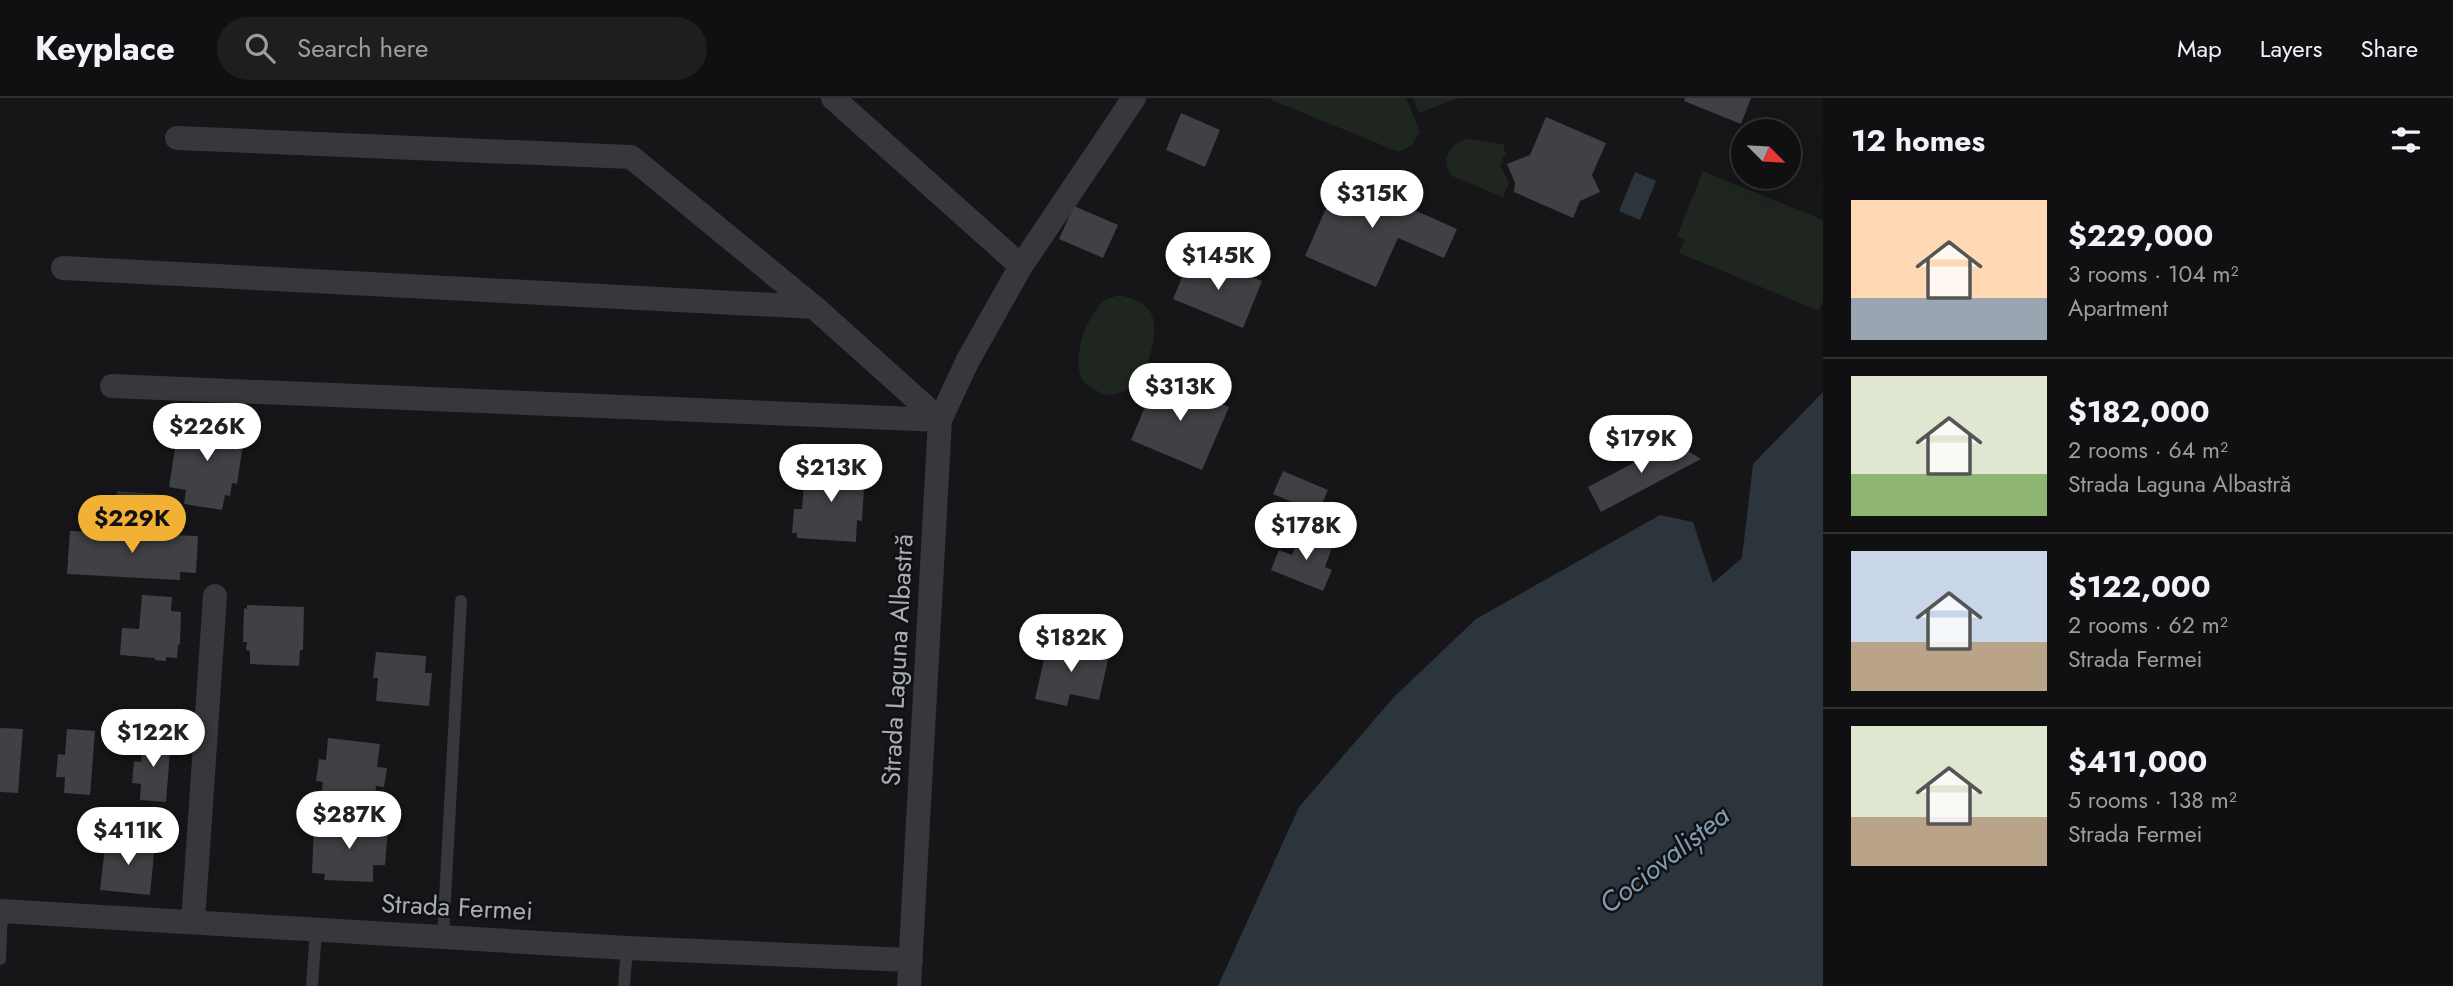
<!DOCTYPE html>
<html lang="en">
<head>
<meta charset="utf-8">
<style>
	body { margin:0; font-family:Jost,sans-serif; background:#1e1e20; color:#f1f3f6; height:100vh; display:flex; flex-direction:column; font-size:26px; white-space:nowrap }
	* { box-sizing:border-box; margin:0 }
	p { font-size:23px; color:#9c9d9f }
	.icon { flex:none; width:38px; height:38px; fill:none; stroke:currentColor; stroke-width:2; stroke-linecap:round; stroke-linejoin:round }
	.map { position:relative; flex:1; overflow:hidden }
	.sheet { display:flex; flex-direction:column; background:#101012; width:630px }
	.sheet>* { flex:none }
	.needle { width:46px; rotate:114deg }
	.controls { position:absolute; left:1731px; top:21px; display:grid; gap:14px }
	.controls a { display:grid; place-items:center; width:70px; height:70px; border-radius:50%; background:#101012; box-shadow:0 7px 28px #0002,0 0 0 2px #303032; font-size:35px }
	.price { position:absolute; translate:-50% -60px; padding:0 16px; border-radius:24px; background:#fff; color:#222; font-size:23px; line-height:46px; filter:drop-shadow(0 2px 4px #0008) }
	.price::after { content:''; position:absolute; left:50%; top:42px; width:21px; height:16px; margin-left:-10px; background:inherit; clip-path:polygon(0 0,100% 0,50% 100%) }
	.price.active { background:#f2b134; color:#111 }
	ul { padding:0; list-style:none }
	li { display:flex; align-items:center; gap:21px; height:175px; padding:0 28px }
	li+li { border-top:2px solid #303032 }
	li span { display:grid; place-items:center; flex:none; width:196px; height:140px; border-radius:0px; color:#555 }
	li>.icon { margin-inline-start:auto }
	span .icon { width:84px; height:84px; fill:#fffc; stroke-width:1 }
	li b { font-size:30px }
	h2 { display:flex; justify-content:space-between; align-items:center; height:84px; padding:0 28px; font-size:30px }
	header { display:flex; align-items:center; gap:42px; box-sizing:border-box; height:98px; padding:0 35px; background:#101012; border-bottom:2px solid #303032 }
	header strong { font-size:33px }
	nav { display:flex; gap:38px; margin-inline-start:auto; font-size:24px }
	.search { width:490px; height:63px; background:#1e1e20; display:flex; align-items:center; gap:18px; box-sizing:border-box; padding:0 24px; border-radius:38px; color:#9c9d9f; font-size:26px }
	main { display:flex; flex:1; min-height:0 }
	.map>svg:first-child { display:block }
</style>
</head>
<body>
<header>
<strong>Keyplace</strong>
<div class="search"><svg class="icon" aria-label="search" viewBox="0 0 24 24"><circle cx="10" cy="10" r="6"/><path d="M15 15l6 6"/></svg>Search here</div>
<nav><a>Map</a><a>Layers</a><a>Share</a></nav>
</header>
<main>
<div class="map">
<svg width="1823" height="888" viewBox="0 0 1823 888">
	<rect width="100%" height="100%" fill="#161618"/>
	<path fill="#1e261f" d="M1273,0h133l14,34 -8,13 -13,7 -130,-53z
		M1413,0h45l-39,15z
		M1466,41l37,5 3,12 -4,2 1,5 -3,1 9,19 -6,14 -51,-21c-12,-16 -3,-31 14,-37z
		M1703,73l120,49v80l-4,11 -140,-58 6,-13 -8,-4z
		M1120,197c10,3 22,6 29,15 17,21 -9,100 -50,82 -6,-3 -13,-7 -17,-13 -11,-21 5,-65 23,-79 4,-2 11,-4 15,-5z"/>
	<path fill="#2c353c" d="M1635,74l21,9 -16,39 -21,-9z
		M1823,294v594h-605l81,-179 95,-110 82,-78 184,-104 33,7 20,61 29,-25 11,-94z
		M117,393l42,3 -1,15 -42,-3z"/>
	<path fill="#404145" d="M1685,0h66l-10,26 -57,-23z
		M1181,15l39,17 -15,37 -39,-17z
		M1546,19l60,26 -14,32 8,17 -20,9 -7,17 -59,-26 1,-9 -8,-19 23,-9z
		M1342,74l72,33 -2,4 45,20 -13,29 -46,-20 -22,49 -71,-31z
		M1074,108l44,19 -15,33 -44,-19z
		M1190,160l43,18 2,-6 27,11 -19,47 -70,-29z
		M1158,278l71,31 -27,63 -71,-30z
		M208,323l31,4 -1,12 6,1 -7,46 -5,-1 -2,13 -5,-1 -3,15 -38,-6 2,-14 -17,-3 10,-65 28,5z
		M1673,344l28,17 -100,53 -13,-25z
		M824,363l32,2 -1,13h5l-1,11 5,1 -2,33 -5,-1 -1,22 -59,-4v-5h-5l2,-24h8l3,-36 19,1z
		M1283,373l45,19 -10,23 -45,-19z
		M70,433l128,5 -2,37 -16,-1v8l-113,-6z
		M1302,434l31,13 -8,22 7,3 -9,21 -52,-21 8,-20 13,5z
		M142,497l30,2 -1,14 10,1 -1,33 -2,-1 -1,14 -11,-1v4l-11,-1v-2l-35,-3 2,-27 17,1z
		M247,507l57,2 -1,43h-3l-1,16 -49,-2v-13l-4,-1 1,-8h-4l1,-34 3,1z
		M1048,544l61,13 -10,45 -29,-6 -3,12 -32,-7z
		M376,554l50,4 -1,17h7l-3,33 -53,-5 2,-23h-5z
		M0,630l23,1 -5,64 -18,-1z
		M67,631l28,2 -5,64 -26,-2 1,-16h-9l2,-23 7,1z
		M143,638l28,2 -5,64 -26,-2 1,-16 -9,-1 2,-22 7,1z
		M328,640l52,6 -3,23 10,1 -3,19 -8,-1 -2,21 -54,-5 3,-20 -7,-1 3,-22 7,1z
		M339,722l31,2 -1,5 19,1 -3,37h-12v17l-49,-2 1,-6 -13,-1 2,-48 25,2z
		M106,740l49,5 -5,52 -50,-5z"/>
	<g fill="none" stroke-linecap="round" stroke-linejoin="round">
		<path stroke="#37383d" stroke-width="12" d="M443,838l18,-335
			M0,861l2,-48
			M312,888l4,-56
			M624,888l3,-38"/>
		<path stroke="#37383d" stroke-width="24" d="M833,0l188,168
			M177,40l454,19 183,150 126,113
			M63,170l751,39
			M112,288l828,34
			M0,813l627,37 284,12
			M193,824l22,-326
			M909,888l31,-566 27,-58 54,-96 113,-168"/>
	</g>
	<g text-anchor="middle" stroke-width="5" stroke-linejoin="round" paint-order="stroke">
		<g font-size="26" fill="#a8adb8" stroke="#111113">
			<text transform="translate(897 562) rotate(-87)" y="9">Strada Laguna Albastră</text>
			<text transform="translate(457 809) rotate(3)" y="9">Strada Fermei</text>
		</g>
		<g font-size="28" font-style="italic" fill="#7f9bb3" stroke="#111113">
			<text transform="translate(1664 761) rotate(-38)" y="10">Cociovaliștea</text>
		</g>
	</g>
</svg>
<div class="controls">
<a><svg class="needle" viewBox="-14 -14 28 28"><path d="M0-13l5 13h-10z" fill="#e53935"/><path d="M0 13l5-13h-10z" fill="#9c9d9f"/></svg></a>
</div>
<b class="price" style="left:1372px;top:132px">$315K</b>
<b class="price" style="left:1218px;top:194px">$145K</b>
<b class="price" style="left:1180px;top:325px">$313K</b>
<b class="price" style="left:207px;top:365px">$226K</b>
<b class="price" style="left:1641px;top:377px">$179K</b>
<b class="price" style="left:831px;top:406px">$213K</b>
<b class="price active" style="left:132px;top:457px">$229K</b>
<b class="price" style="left:1306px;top:464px">$178K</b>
<b class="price" style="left:1071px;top:576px">$182K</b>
<b class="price" style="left:153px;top:671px">$122K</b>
<b class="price" style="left:349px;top:753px">$287K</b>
<b class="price" style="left:128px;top:769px">$411K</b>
</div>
<section class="sheet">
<h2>12 homes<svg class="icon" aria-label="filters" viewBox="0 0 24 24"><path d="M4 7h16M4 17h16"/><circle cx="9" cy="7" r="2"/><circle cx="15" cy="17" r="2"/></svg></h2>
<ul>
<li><span style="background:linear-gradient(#ffd9b3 70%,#9aa5b1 0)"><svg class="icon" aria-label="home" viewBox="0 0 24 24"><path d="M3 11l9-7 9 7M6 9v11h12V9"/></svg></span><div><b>$229,000</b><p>3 rooms · 104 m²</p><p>Apartment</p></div></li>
<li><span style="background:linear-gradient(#dfe7d0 70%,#8fb573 0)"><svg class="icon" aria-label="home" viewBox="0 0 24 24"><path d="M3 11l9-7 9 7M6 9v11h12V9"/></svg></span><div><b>$182,000</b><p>2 rooms · 64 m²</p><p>Strada Laguna Albastră</p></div></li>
<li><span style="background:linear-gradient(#c9d6e8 65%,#b9a48a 0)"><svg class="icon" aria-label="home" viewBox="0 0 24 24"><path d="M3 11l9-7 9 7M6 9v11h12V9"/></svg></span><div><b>$122,000</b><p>2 rooms · 62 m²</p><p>Strada Fermei</p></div></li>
<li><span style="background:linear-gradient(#dfe7d0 65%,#b9a48a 0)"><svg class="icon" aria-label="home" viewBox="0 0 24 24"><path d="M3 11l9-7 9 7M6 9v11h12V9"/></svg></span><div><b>$411,000</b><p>5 rooms · 138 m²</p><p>Strada Fermei</p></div></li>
</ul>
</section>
</main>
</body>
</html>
